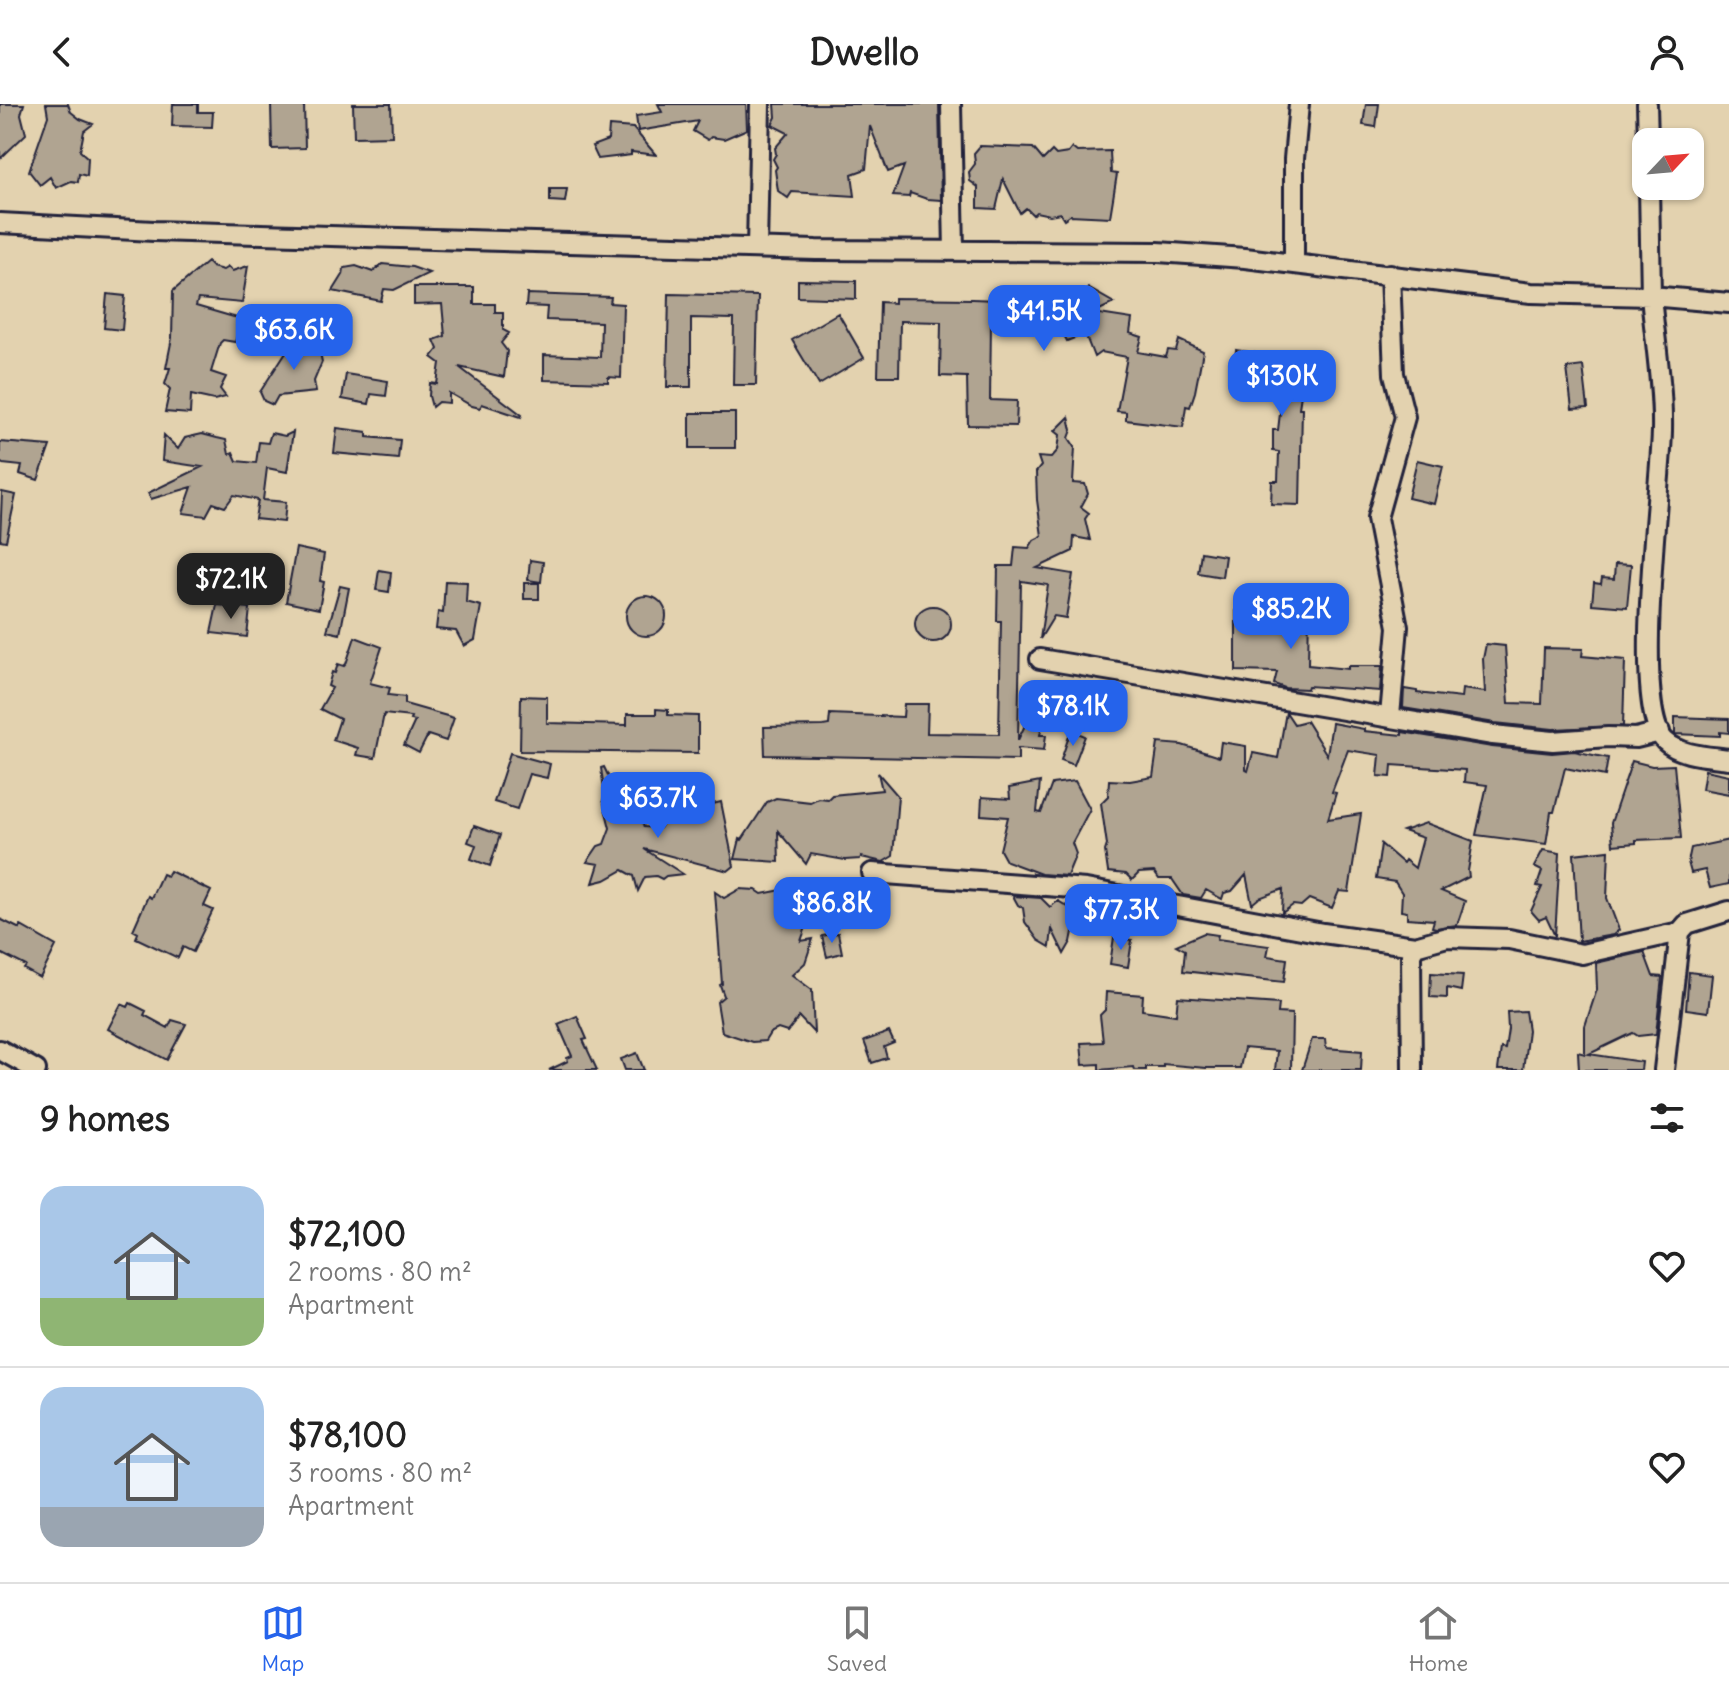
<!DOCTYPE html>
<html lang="en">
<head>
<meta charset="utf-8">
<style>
	body { margin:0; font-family:Delius,sans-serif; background:#f2f2f2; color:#222; height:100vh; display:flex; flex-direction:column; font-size:30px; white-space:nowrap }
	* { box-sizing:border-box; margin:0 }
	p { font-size:26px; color:#767676 }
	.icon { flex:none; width:44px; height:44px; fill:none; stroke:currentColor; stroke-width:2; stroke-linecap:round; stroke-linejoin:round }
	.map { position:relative; height:966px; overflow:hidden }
	.drawer { display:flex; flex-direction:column; background:#fff; flex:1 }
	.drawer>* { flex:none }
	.needle { width:52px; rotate:64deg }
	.tools { position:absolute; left:1632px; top:24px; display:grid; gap:16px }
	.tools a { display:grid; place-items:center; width:72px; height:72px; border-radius:16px; background:#fff; box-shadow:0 2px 6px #0004; font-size:40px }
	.price { position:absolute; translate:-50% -68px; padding:0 18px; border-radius:16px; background:#2563eb; color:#fff; font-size:26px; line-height:52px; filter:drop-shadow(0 2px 4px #0008) }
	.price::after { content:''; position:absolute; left:50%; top:48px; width:24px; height:18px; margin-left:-12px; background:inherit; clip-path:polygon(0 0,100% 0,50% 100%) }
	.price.selected { background:#222; color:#fff }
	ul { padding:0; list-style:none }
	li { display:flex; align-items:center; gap:24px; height:200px; padding:0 40px }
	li+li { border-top:2px solid #e0e0e0 }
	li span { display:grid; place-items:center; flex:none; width:224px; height:160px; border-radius:24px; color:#555 }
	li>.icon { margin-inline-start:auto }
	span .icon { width:96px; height:96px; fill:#fffc; stroke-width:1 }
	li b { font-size:34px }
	h2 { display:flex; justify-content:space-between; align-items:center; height:96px; padding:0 40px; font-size:34px }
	header { display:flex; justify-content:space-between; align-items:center; height:104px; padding:0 40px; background:#fff; font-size:36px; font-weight:700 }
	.dock { display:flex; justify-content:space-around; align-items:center; height:112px; border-top:2px solid #e0e0e0; background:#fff; font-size:22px; color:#767676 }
	.dock a { display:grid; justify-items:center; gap:4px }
	.dock .selected { color:#2563eb }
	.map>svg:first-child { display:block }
</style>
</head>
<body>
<header><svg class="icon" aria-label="back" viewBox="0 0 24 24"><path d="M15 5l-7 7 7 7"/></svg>Dwello<svg class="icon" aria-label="person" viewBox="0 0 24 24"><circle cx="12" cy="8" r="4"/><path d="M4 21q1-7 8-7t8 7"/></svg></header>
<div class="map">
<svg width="1729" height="966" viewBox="0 0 1729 966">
	<rect width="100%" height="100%" fill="#e3d2af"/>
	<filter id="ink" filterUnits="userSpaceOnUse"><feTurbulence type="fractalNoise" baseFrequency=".0125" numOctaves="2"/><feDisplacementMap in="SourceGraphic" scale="16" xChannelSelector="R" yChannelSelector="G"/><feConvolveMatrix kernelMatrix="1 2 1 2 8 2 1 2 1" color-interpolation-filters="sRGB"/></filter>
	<g filter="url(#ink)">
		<path fill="#b0a491" stroke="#22223b" stroke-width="2" d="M0,0h24l-3,10 5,20 -26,25z
			M46,0h22l3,8 9,7 13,5 -9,7 -4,20 8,7 -1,18 -8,-2 -1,8 -7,-1 -15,7 -6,-11 -10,8 -11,-14 19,-55z
			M173,0h25v8h15l-1,15 -40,-1z
			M271,0h33l1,44 -33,1z
			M353,0h38l1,32 -38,1z
			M658,0h88l1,25 -23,10 -13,-2 -3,3 -15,-9 5,-10 -60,10 -2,-15 26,-4z
			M775,0h164l2,96 -14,-1 -17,-6 -1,4 -16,-1 11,-30 -16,6 -18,-46 -4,43 -14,5 3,22 -63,-4 -4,6 -10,-7 -3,-21 2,-3 -4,-8 3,-5 -1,-6 13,-15 -16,-8 4,-8z
			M1366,0h13l-3,23 -13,-2z
			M609,22l24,2 23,27 -25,-3v3l-33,4 -6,-13 16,-6z
			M980,42l53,2 10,12 9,-9 4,4 12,-2 4,-5 5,4 33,-1 1,22 6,1 -7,43 -40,-2 -6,4 -4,-6 -10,2 -14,-3 -3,3 -7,-7 -6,5 -17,-34 -7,30 -18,-1v-21l-8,-6 -1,-9 6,-8 -1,-11z
			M550,85h17l-2,13 -15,-1z
			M207,158l5,5 11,3 5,-3 4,4 16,-5 -6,37 -44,-4 -2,7 48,14 -2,12 -5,4 -2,6 -12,-2 -3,3 -9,29 15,5 -6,12 6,8 -12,3 -23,-5 -1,19 -25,-2 5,-23 -5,-5 5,-16h-4l6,-30 1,-47z
			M382,160l30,3 17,6 -35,17 -10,-1 -3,12 -48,-10 10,-16 1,-7 12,-2 17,6z
			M798,176l58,1v18l-58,-2z
			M414,183h60v17h21v8h8v18l6,3 -8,10 6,8 -3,26 -45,-10 63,48 -1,2 -39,-13 -2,4 -8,-2 -23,-13v10l-11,-1 -6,5 -3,-11 1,-13 7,1 3,-21 -8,-6 6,-8 -4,-9 11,-4 -3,-32 -28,1z
			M1088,184l26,15 -21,10 39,6 -2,14 12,4 -4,15 28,5 2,-7 8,1 3,-11 24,11 -8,41 -5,15 -4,-1 -3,21 -57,-7v-8l-9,-1 10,-54 -26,-5 -7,5 -9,-23 -18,7 -12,-23h-32v5l-32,-1 -1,78 27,1 -1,25 -48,-1 -1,-48 -27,-1 1,-54 -41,-1 -1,55h-21l2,-74 14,1v-5l78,1 49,2 -1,4h29l5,-15 14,14 9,-13 7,5z
			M107,190l18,2 -3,34 -18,-2z
			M527,190l84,3 -1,6 13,1 -2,74 -13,-1v5l-64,-2v-25l56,2 1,-35 -55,-2 1,-13 -21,-1z
			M669,190l89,2 -2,89h-23l1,-66 -43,-1v69h-24z
			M838,209l26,45 -45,27 -27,-45z
			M304,234l14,5 4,19 -8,19 2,11 -38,4 -5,9 -9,-4 -4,-9 33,-51z
			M1236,246l70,11 -7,47h3l-2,97 -29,-1 1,-23h6l1,-29 -6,-1v-21h5l5,-42 -8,-1 1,-7 -43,-6z
			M1583,262l5,42 -16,1 -5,-41z
			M346,270l42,7 -2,15 -15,-2 -2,10 -27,-5z
			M690,309h45v35h-45z
			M1069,313l3,13 -3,8 6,9 -2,36 12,1 3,10 -7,13 8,6 -4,6 5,21 -16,-3 -1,14 -36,17 36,6 -7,44 -12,-2 -14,23 8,-54 -27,-4 -3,159 27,-57 5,1 -10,51h6l-2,15 -26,-2v12l-253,-5 -1,-28 59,-1 6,-1 1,-11 73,3 1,-13h24l-1,29 72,1 2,-113h-4l1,-55h15l2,-19 14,1 5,-8 8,-4 -5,-36 -1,-28 5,-6 -3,-9 13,1 7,-8 2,-15 -5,-4z
			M337,324l30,4v5l33,3 -2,19 -64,-6z
			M293,328l-6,40 -20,-4 -4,32 23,2 -2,20 -29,-3 3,-19 -24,-5 -9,12 -12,-4 -7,13 -23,-3 9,-26 -41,12 -3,-6 54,-26 -40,-6 2,-26 14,14 7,-11 17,-4 15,4 9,2 3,14 4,-2 4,9 19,2 3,-21 9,1 3,-10 14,3z
			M0,338l50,4 -12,34 -18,-6 2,-8 -19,-2 -3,-2z
			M1417,356l26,6 -9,38 -26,-6z
			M2,388l14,3 -10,46 -6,-1z
			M296,444l28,6 -4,27 4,1 -5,27 -33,-7z
			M1201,448l24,4 -3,21 -24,-4z
			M530,456l13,2 -2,20 -13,-2z
			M1615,460l16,1 -4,42 -35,-3 2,-21 7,1 1,-6 12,1z
			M379,466l12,2 -2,20 -13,-2z
			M445,477l22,1 -1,20 15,4 -6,34 -11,6 -8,-15 -20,-2 2,-17 5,1z
			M524,479h15v16h-15z
			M340,482l9,2 -9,46 -13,-3z
			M626 512a20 20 0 1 1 40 0a20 20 0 1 1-40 0Z
			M217,501l33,3 -3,29 -36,-4z
			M1236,501l73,3 -1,57 40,4v-3h34l-2,25 -72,-5 -1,3 -22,-1 -11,-4 3,-12 -41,-1z
			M915 520a18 18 0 1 1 36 0a18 18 0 1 1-36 0Z
			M355,533l27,10 -12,36 20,5 -2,7 17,2v7l49,14 -8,23 -18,-6 -9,18 -15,-8 11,-24 -5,-1 1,-3 -27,-3 -9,44 -19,-3 2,-7 -25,-8 7,-21 -20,-10 12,-21 -4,-2 4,-14 3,1 3,-9 6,2 2,-2z
			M1486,540l19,2 4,57 33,1 2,-56 39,1 -1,7 43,4 -2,66 -70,3 -58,-6 -92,-15 1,-19 13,2v2l44,5 1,-9 23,3 -2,-33z
			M521,592l26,1v26l80,2v-11h29v-5l12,1v5l30,1v37l-178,-2z
			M1286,608l8,12 12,-3 21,34 5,-32 32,6v2l38,4v-3l90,15 60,6 22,-2 34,7 -3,18 -40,-8 -11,44h-3l-5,32 -70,-9 11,-50 -23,-3 1,-12 -73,-5 -1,12 -13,-1 2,-21 -32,-5 -16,42 4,1 -8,26 33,-5 -12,78 -10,-1 -7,17 -23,-9 -8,7 -8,-1 -11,8 1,-24 -24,9 -7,6 -6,-29 -14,16 -8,2 -2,6 -16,-9 -5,8 -18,-3 -11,-16h-13l-5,-7 -15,1 -7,7 -6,-6 -18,-2 -3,-21 2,-6 -6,-42 7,-7 1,-16 21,1 23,-4 5,-34 24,2 37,12 2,-15 25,4v24l2,1 5,-18 25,5z
			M1675,613l54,2v14l-9,-1v4l-45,-2z
			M1071,626l14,6 -11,29 -13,-5z
			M510,649l40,11 -3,14 -18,-4 -12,35 -23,-7z
			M1632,657l20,5 22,-1 7,73 -45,2v3l-23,2 -2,-22z
			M604,663l11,23 7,-3 4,10 7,1 3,18 5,3 3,8 16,1 5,-8 19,3 4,-13 33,-8 13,64 -6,5 -84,-22 39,25 -17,2 -4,3 -6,-3 -11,1 -7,14 -4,-15 -11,-6 -18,10 -12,3 6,-19 -12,-2 11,-16 6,-2 6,-16 -7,-28 2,-3 -4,-29z
			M1705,666l24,5v19l-27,-5z
			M878,669l20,23 -5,60 -10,6 -22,-5 -1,2 -15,1 -34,-6 -5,10 -28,-33 1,31 -44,-3 5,-20 2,1 25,-38 9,-4 34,4 8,-4 10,1 4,-4 50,-5z
			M1075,677l15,28 -18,34 4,11 -9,22 -26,-2 -35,-13 -6,-11 8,-33 -27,-2 1,-18 28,2 -1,-11 31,-6 -3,30 4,1 11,-29z
			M1426,719l47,18 -5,30 1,6 -28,14 24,10 -8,24 -21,3 -4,-1 2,-7 -27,-2v-6l-6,-1 1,-18 -7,-11 -19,-3 5,-35 22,19 2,-3 10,8 8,-30 -20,-7z
			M474,722l26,9 -10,31 -19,-7 5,-14 -8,-3z
			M1729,736v44l-19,4 -5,-18 -14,3 -3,-11 3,-14z
			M1543,746l17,3 -5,83 -9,-19 -7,3 -8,-9 11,-24 -5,-1 5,-15 -8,-4z
			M1609,746l-2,48 12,32 -6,5 -34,6 -5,-87z
			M170,767l41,20 -7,15 9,4 -20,42 -10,-5 -5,11 -42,-20 2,-5 -5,-3 15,-34 3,2 11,-24 5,2z
			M797,783l9,17 3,15 -8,22 12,-2 -8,24 -13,12 20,15 2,43 -15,-16 -12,15 -9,-3 -8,4 -5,8 -13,1 -30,-10 -5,-30 7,-6 -4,-11 2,-1 -7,-92 9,6 16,-9 16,1 6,4z
			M1013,792l28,2 9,9 8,-6 20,12 -6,4 2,10 -3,15 -7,12 -12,-25 -2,18 -12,-7 -13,-18 -2,-14 -5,-3z
			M0,815l20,10 1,-3 35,20 -16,32 -16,-9 2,-3 -26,-13z
			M838,829l4,20 -15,4 -5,-21z
			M1204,829l14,2 -1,4 52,7 -2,10 20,3 -3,23 -101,-11 2,-21 -9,-5z
			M1114,833l18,3 -4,27 -18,-3z
			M1644,848l9,24 9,1 -6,57 -18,2 -5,-3 -44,21 53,8 -1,8h-62l-1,-18 7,2v-28l12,-37 -1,-26z
			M1689,868l23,3 -4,37 -22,-3z
			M1431,869l32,2 -2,16 -14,-3v10l-17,-1z
			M1106,888l37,3 -1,15 34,5 2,-18 101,7 -1,9 14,1 -1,56h-16l2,-19 -33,-3 -4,20h-34l-43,-4v3h-17v3h-12l-1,-3 -34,3v-6l-16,1 -2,-22 22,-1 -3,-27 5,-5z
			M130,899l16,8 -2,4 24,13 4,-8 14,4 -19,36 -59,-31 13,-25 7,3z
			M1525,907l3,19 -5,40h-25l3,-22 4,1 3,-20 -1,-17z
			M577,912l10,23 -4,1 14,30h-48l19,-9 -1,-3 5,-2 -14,-32z
			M889,928l5,11 -10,4 3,11 -15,5 -8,-22z
			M1312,935h13l1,9 36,3 -1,19h-59z
			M637,949l7,17h-19l-4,-11z"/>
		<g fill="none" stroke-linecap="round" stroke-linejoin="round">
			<defs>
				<path id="minor" d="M951,0l3,147
					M1647,0l1,38
					M1649,82l2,110 78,7
					M0,119l154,8 662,19 342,2 87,6 286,35 120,3c4,45 12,91 11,135 -1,53 -31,278 3,310 16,15 44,15 64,18
					M757,144l3,-144
					M1294,159v-104l5,-55
					M1040,555l453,76 60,6 55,-4 28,1 24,-6
					M1390,612l8,-89 -21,-109 28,-101 -11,-43 -4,-100
					M872,769l214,16 237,44 92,13
					M0,946l36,20
					M1412,966l-1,-116 4,-8 32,-9 62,2 73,15 98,-22 7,-8 42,-13
					M1664,966l16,-138"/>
			</defs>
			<use href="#minor" stroke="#22223b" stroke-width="24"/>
			<use href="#minor" stroke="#e3d2af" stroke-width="18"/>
		</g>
	</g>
</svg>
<div class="tools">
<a><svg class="needle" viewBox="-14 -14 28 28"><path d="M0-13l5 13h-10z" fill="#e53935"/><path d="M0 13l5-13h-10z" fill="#767676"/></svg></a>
</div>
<b class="price" style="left:1044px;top:249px">$41.5K</b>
<b class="price" style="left:294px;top:268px">$63.6K</b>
<b class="price" style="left:1282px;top:314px">$130K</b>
<b class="price selected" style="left:231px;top:517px">$72.1K</b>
<b class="price" style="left:1291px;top:547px">$85.2K</b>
<b class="price" style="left:1073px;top:644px">$78.1K</b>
<b class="price" style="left:658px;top:736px">$63.7K</b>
<b class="price" style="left:832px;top:841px">$86.8K</b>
<b class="price" style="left:1121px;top:848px">$77.3K</b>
</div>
<section class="drawer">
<h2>9 homes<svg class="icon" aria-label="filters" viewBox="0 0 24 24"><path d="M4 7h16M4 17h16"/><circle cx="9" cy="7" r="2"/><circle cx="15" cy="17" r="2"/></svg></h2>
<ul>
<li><span style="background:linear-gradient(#a9c7e8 70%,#8fb573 0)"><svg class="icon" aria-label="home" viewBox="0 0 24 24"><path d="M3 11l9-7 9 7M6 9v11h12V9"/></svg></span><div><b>$72,100</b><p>2 rooms · 80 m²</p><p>Apartment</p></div><svg class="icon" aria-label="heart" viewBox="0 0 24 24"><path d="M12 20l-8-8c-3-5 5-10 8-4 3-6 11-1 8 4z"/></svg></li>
<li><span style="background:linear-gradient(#a9c7e8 75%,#9aa5b1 0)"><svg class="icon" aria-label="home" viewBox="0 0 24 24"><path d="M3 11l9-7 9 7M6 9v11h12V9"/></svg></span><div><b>$78,100</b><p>3 rooms · 80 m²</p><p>Apartment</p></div><svg class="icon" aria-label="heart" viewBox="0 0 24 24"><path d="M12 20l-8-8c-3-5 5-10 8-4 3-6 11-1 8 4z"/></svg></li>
</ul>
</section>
<nav class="dock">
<a class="selected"><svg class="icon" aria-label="map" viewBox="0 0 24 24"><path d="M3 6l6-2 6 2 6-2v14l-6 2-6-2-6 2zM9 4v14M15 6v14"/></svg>Map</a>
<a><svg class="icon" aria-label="saved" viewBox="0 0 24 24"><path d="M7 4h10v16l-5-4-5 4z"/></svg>Saved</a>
<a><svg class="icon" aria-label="home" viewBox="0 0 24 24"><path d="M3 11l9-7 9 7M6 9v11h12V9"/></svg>Home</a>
</nav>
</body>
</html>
